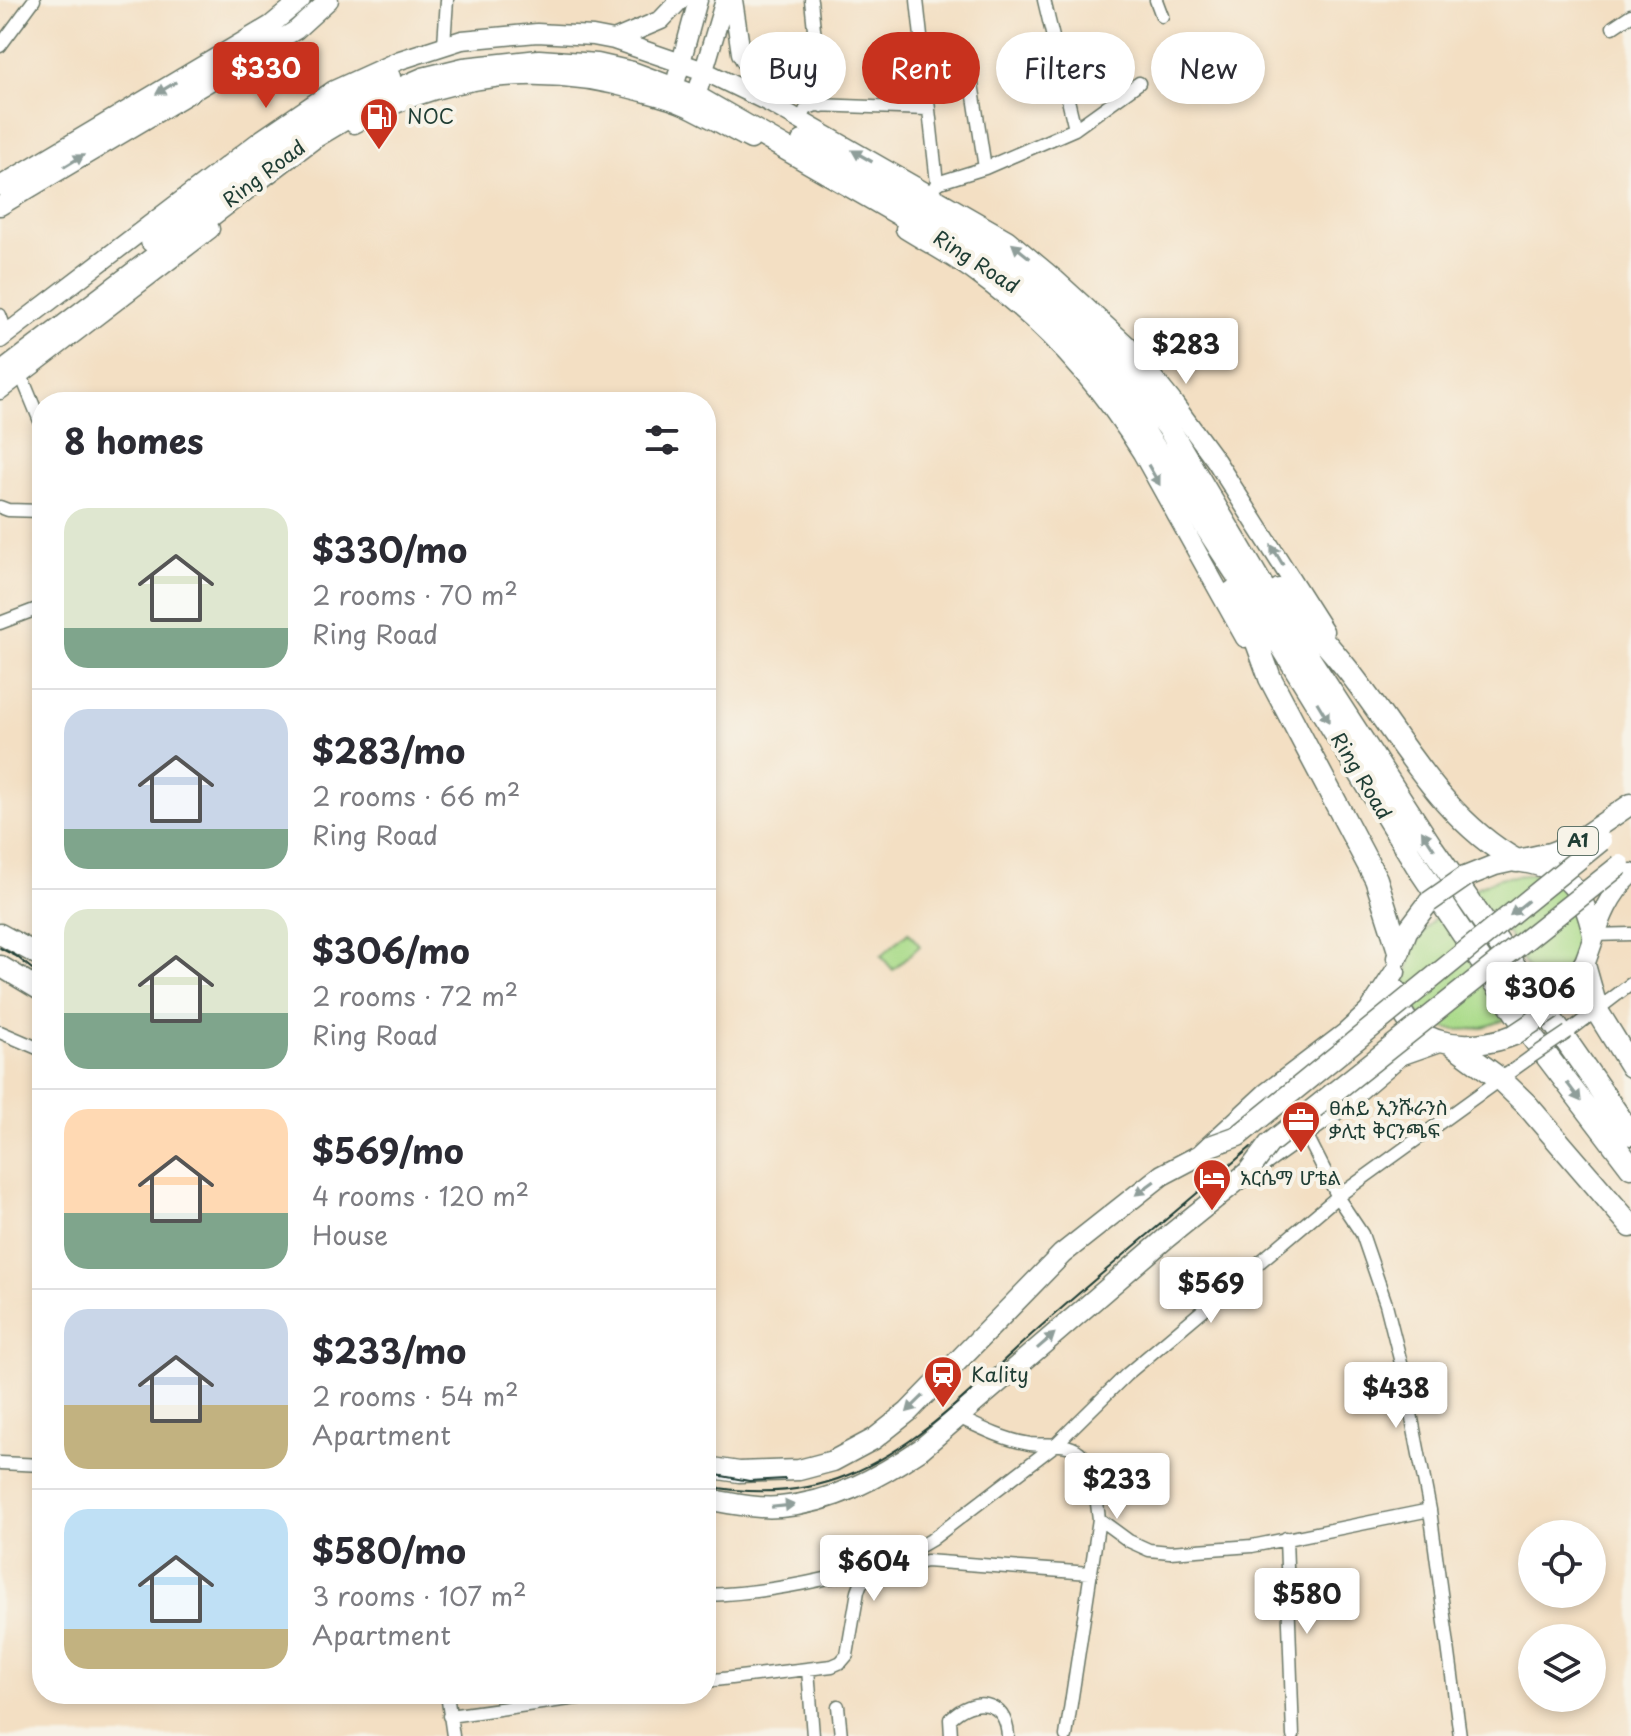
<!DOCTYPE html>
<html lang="en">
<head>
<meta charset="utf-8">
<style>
	body { margin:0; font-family:"Playpen Sans","Noto Sans Ethiopic",sans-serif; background:#f7f7f7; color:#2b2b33; height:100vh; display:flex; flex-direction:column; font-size:30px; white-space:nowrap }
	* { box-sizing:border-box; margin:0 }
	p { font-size:26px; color:#7c7c81 }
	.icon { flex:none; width:44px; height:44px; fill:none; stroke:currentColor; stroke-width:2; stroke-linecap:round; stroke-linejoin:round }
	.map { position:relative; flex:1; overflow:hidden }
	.details { position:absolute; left:32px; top:392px; width:684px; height:1312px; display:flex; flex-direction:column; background:#fff; border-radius:32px; box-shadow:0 4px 12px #0003 }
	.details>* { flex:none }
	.guide { position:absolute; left:740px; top:32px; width:760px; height:72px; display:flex; gap:16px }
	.fabs { position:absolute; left:1518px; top:1520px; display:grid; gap:16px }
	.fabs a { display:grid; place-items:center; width:88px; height:88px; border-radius:50%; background:#fff; box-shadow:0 4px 12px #0003; font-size:40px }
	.price { position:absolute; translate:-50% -68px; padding:0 18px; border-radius:8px; background:#fff; color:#222; font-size:26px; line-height:52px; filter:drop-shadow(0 2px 4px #0008) }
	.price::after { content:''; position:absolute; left:50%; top:48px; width:24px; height:18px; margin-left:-12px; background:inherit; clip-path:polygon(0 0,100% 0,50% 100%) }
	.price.on { background:#c8321e; color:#fff }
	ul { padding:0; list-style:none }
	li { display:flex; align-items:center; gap:24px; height:200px; padding:0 32px }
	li+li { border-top:2px solid #e1e1e2 }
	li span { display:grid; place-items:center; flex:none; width:224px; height:160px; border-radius:24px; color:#555 }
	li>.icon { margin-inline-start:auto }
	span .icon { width:96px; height:96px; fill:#fffc; stroke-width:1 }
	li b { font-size:34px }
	h2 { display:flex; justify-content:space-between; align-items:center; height:96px; padding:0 32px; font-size:34px }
	.pill { padding:0 28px; border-radius:36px; background:#fff; box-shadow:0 4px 12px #0003; font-size:28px; line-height:72px }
	.pill.on { background:#c8321e; color:#fff }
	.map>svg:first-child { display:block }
</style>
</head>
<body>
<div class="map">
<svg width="1631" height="1736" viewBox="0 0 1631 1736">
	<rect width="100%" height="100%" fill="#f7f3e8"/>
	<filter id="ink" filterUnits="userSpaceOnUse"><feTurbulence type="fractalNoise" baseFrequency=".0125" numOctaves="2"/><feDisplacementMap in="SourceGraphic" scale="16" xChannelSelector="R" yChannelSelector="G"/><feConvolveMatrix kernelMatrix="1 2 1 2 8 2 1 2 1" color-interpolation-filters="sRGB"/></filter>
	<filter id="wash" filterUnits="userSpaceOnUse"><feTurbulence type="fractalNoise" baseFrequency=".006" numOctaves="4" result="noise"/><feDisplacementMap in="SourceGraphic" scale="32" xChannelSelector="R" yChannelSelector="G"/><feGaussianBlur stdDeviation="1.8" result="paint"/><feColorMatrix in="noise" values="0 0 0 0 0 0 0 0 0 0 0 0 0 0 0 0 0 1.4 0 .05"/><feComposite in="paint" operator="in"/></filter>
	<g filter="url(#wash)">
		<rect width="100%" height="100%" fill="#f3dfc3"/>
		<path fill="#aadb8a" stroke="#648c5f" stroke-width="2" d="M1533,874l13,3 27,19 9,35 -3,14 -16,31 -16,17 -20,-25 -19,-34 -12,-9 -23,-36 26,-11z
			M1441,911l74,104c-94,47 -147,-27 -74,-104z
			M908,932l12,14 -27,24 -12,-14z"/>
	</g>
	<g filter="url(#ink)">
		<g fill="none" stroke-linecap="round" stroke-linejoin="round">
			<defs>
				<path id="street" d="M811,0l11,106
					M917,0l20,183
					M1156,0l6,16
					M1613,27l18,-12
					M444,44l3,-44
					M0,46l34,-46
					M970,70l15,98
					M800,121l6,-12 10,-4 111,4
					M1075,129l64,-46
					M930,194l7,-11 48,-15 90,-39 -31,-129
					M0,315l7,19
					M21,375l21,51
					M0,507l8,3 34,1
					M0,623l42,-16
					M1593,935l38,-1
					M0,1032l42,18
					M1568,1032l63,-48
					M1305,1132l35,69 22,33 24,70 15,59 29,147 30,226
					M958,1417c23,11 47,23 72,27 16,2 36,-3 49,8 14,11 18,50 20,67l-33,217
					M0,1463l42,2
					M1099,1519l30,22 20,9 21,2 82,-6 178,-36
					M1286,1538l7,198
					M706,1595c64,-2 171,-21 225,-55l124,-95 71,-70 211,-178 194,-140
					M808,1669l5,67
					M706,1681l126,-15 9,-4 6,-7 11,-64 3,-8 10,-8 55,-14 164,12
					M447,1694l6,42
					M838,1706l3,30
					M449,1716l157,-22
					M951,1736l-1,-17c23,-23 56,-20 58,17"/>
				<path id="secondary" d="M733,0l8,53 29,50
					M614,40l47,-20 19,-20
					M674,88l24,-88
					M696,97l29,-97
					M354,124c91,-50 185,-62 285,-33 15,4 32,8 47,15 22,10 43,23 65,34
					M0,186l271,-161 30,-25
					M0,206l296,-176 33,-30
					M905,229c24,15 49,28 72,45 66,48 122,110 165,179l103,185
					M0,339l262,-200 72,-49 66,-30 62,-20 75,-7 56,3 21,4 90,31 66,32 237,136 48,40 72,66 45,56 44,60 108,170
					M0,390l210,-161"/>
				<path id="primary" d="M1522,862c46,7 62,29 71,73
					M1465,877l30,-12 55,-12 21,-8 60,-41
					M0,934l42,23
					M1397,958l10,-27 22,-29
					M0,966l42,25
					M1396,990c6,58 74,63 118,45
					M1553,1009c12,-14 26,-29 32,-47 12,-32 19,-64 46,-88
					M706,1467l33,5 60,-2 34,-9 41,-22 34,-27 154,-158 100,-79 38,-20 66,-61 79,-60 24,-22 26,-40
					M706,1499c24,4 49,10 74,8 52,-4 98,-29 141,-58l244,-210 83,-67 86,-61 66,-56 40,-14"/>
				<path id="highway" d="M803,142l185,105 59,43 59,58 62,79 96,162 169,260 198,285
					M152,241l174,-133 63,-31
					M0,375l314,-238 67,-40 42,-18 41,-10 75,-8 58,4 35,8 64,24 285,164 31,23 50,45 66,78 123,189 165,268 114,170 101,133
					M1279,590c22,27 47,52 68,79 53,67 94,150 170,192
					M1233,592l22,45 15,41 106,201 23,72
					M1584,965l13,46 34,55
					M1455,1046l45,33 26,25 105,122"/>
			</defs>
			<use href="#street" stroke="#697666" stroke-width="15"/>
			<use href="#secondary" stroke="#697666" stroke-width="21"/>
			<use href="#primary" stroke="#697666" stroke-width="23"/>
			<use href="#highway" stroke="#697666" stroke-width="25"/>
			<use href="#street" stroke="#fff" stroke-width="12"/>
			<use href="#secondary" stroke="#fff" stroke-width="18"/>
			<use href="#primary" stroke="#fff" stroke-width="20"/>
			<use href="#highway" stroke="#fff" stroke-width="22"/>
			<path stroke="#1f3d34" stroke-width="2" d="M0,948l16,8 26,21
				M706,1473l43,8 36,-2
				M706,1486c49,9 96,8 142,-11 75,-30 132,-95 191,-147 70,-62 142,-120 212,-181"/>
			<defs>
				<path id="street-bridge" d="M1531,1057l37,-25"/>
				<path id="primary-bridge" d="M1429,902l36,-25
					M1514,1035l39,-26
					M1210,1146l28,-10 363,-295
					M1248,1172l21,-28 351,-279"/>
			</defs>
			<use href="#street-bridge" stroke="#697666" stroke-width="15" stroke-linecap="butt"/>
			<use href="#primary-bridge" stroke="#697666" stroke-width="23" stroke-linecap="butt"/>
			<use href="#street-bridge" stroke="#fff" stroke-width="12"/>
			<use href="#primary-bridge" stroke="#fff" stroke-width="20"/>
		</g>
		<defs><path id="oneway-solid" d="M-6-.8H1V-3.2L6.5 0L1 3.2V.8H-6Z" transform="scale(2)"/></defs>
		<g fill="#8f9e9a">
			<use href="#oneway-solid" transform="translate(166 88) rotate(149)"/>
			<use href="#oneway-solid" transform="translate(862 156) rotate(-150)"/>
			<use href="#oneway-solid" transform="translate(74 161) rotate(-31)"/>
			<use href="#oneway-solid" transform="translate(1021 251) rotate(-141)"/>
			<use href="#oneway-solid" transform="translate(1154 475) rotate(60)"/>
			<use href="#oneway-solid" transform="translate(1277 555) rotate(-121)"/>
			<use href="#oneway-solid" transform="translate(1323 712) rotate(59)"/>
			<use href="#oneway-solid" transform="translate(1428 840) rotate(-123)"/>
			<use href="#oneway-solid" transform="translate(1519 908) rotate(141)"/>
			<use href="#oneway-solid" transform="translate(1574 1092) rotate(53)"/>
			<use href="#oneway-solid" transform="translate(1145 1188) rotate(144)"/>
			<use href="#oneway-solid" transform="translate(1046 1341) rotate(-41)"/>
			<use href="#oneway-solid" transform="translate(915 1404) rotate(135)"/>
			<use href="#oneway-solid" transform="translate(783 1506) rotate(-6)"/>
		</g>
	</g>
	<defs>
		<symbol id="fuel-pin" viewBox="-11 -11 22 30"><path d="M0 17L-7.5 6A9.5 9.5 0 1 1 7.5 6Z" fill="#c8321e" stroke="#f7f3e8"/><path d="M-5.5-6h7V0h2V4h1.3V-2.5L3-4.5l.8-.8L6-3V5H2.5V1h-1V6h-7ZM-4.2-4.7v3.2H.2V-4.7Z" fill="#fff"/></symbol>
		<symbol id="office-pin" viewBox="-11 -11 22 30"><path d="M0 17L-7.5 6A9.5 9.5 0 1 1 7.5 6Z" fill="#c8321e" stroke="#f7f3e8"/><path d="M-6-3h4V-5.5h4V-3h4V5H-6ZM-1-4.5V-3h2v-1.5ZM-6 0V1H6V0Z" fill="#fff"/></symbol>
		<symbol id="hotel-pin" viewBox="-11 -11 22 30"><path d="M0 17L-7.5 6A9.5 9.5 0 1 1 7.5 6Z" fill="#c8321e" stroke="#f7f3e8"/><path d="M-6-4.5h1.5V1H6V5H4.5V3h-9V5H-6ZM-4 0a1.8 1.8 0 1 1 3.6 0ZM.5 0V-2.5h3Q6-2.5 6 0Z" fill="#fff"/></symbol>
		<symbol id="station-pin" viewBox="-11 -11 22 30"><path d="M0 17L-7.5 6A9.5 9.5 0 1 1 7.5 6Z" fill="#c8321e" stroke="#f7f3e8"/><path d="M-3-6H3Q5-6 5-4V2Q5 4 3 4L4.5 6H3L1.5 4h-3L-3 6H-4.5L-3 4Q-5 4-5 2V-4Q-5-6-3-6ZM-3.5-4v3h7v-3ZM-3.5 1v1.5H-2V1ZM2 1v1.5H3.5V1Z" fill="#fff"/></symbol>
	</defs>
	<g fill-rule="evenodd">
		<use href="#fuel-pin" x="357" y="95" width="44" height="60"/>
		<use href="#office-pin" x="1279" y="1098" width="44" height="60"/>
		<use href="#hotel-pin" x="1190" y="1156" width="44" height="60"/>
		<use href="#station-pin" x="921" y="1353" width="44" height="60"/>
	</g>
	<g text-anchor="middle" stroke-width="8" stroke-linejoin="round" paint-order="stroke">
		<rect fill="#f7f3e8" stroke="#60746a" stroke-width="2" x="1558" y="827" width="40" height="28" rx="6"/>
		<g font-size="18" font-weight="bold" fill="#1f3d34">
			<text x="1578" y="847">A1</text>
		</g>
		<g font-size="20" fill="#1f3d34" stroke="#f7f3e8" text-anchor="start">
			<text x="407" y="124">NOC</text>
			<text x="1329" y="1115">ፀሐይ ኢንሹራንስ<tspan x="1329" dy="23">ቃሊቲ ቅርንጫፍ</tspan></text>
			<text x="1240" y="1185">አርሴማ ሆቴል</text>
			<text x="971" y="1382">Kality</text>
		</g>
		<g font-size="20" fill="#1f3d34" stroke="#f7f3e8">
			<text transform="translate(264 174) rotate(-37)" y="7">Ring Road</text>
			<text transform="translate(976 262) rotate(33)" y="7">Ring Road</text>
			<text transform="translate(1361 776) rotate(59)" y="7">Ring Road</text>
		</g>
	</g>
</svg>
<div class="fabs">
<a><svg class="icon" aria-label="locate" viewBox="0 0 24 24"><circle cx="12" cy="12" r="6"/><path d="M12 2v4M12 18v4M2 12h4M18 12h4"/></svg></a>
<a><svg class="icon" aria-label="layers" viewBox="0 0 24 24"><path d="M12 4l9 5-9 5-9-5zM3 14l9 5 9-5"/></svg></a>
</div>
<b class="price on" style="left:266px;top:110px">$330</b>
<b class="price" style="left:1186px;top:386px">$283</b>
<b class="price" style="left:1540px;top:1030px">$306</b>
<b class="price" style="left:1211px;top:1325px">$569</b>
<b class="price" style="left:1396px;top:1430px">$438</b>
<b class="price" style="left:1117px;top:1521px">$233</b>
<b class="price" style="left:874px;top:1603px">$604</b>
<b class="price" style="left:1307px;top:1636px">$580</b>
<div class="guide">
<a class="pill">Buy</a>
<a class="pill on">Rent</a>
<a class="pill">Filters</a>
<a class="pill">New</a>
</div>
<section class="details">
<h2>8 homes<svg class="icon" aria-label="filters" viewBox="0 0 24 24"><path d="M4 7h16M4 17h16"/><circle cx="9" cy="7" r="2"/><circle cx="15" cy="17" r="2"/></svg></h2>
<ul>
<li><span style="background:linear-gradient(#dfe7d0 75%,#7fa58c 0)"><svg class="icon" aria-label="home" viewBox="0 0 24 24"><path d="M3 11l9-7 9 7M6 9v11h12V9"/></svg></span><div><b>$330/mo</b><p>2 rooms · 70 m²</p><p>Ring Road</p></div></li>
<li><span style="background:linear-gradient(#c9d6e8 75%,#7fa58c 0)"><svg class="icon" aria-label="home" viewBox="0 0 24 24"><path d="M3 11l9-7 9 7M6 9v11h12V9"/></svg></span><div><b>$283/mo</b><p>2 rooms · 66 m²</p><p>Ring Road</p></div></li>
<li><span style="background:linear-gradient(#dfe7d0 65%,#7fa58c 0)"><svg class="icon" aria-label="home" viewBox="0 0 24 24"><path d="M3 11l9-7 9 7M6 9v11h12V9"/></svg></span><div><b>$306/mo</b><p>2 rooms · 72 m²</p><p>Ring Road</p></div></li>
<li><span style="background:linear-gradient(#ffd9b3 65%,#7fa58c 0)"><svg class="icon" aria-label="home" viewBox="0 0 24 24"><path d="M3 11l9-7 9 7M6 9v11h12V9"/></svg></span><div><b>$569/mo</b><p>4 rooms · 120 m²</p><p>House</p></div></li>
<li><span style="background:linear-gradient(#c9d6e8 60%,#c2b280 0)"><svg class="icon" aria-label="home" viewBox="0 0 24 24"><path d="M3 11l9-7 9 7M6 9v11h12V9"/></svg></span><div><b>$233/mo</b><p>2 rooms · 54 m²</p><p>Apartment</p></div></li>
<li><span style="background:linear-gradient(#bfe0f5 75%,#c2b280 0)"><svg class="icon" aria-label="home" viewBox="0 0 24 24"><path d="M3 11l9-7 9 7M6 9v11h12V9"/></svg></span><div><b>$580/mo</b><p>3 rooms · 107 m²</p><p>Apartment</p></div></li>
</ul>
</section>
</div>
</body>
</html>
